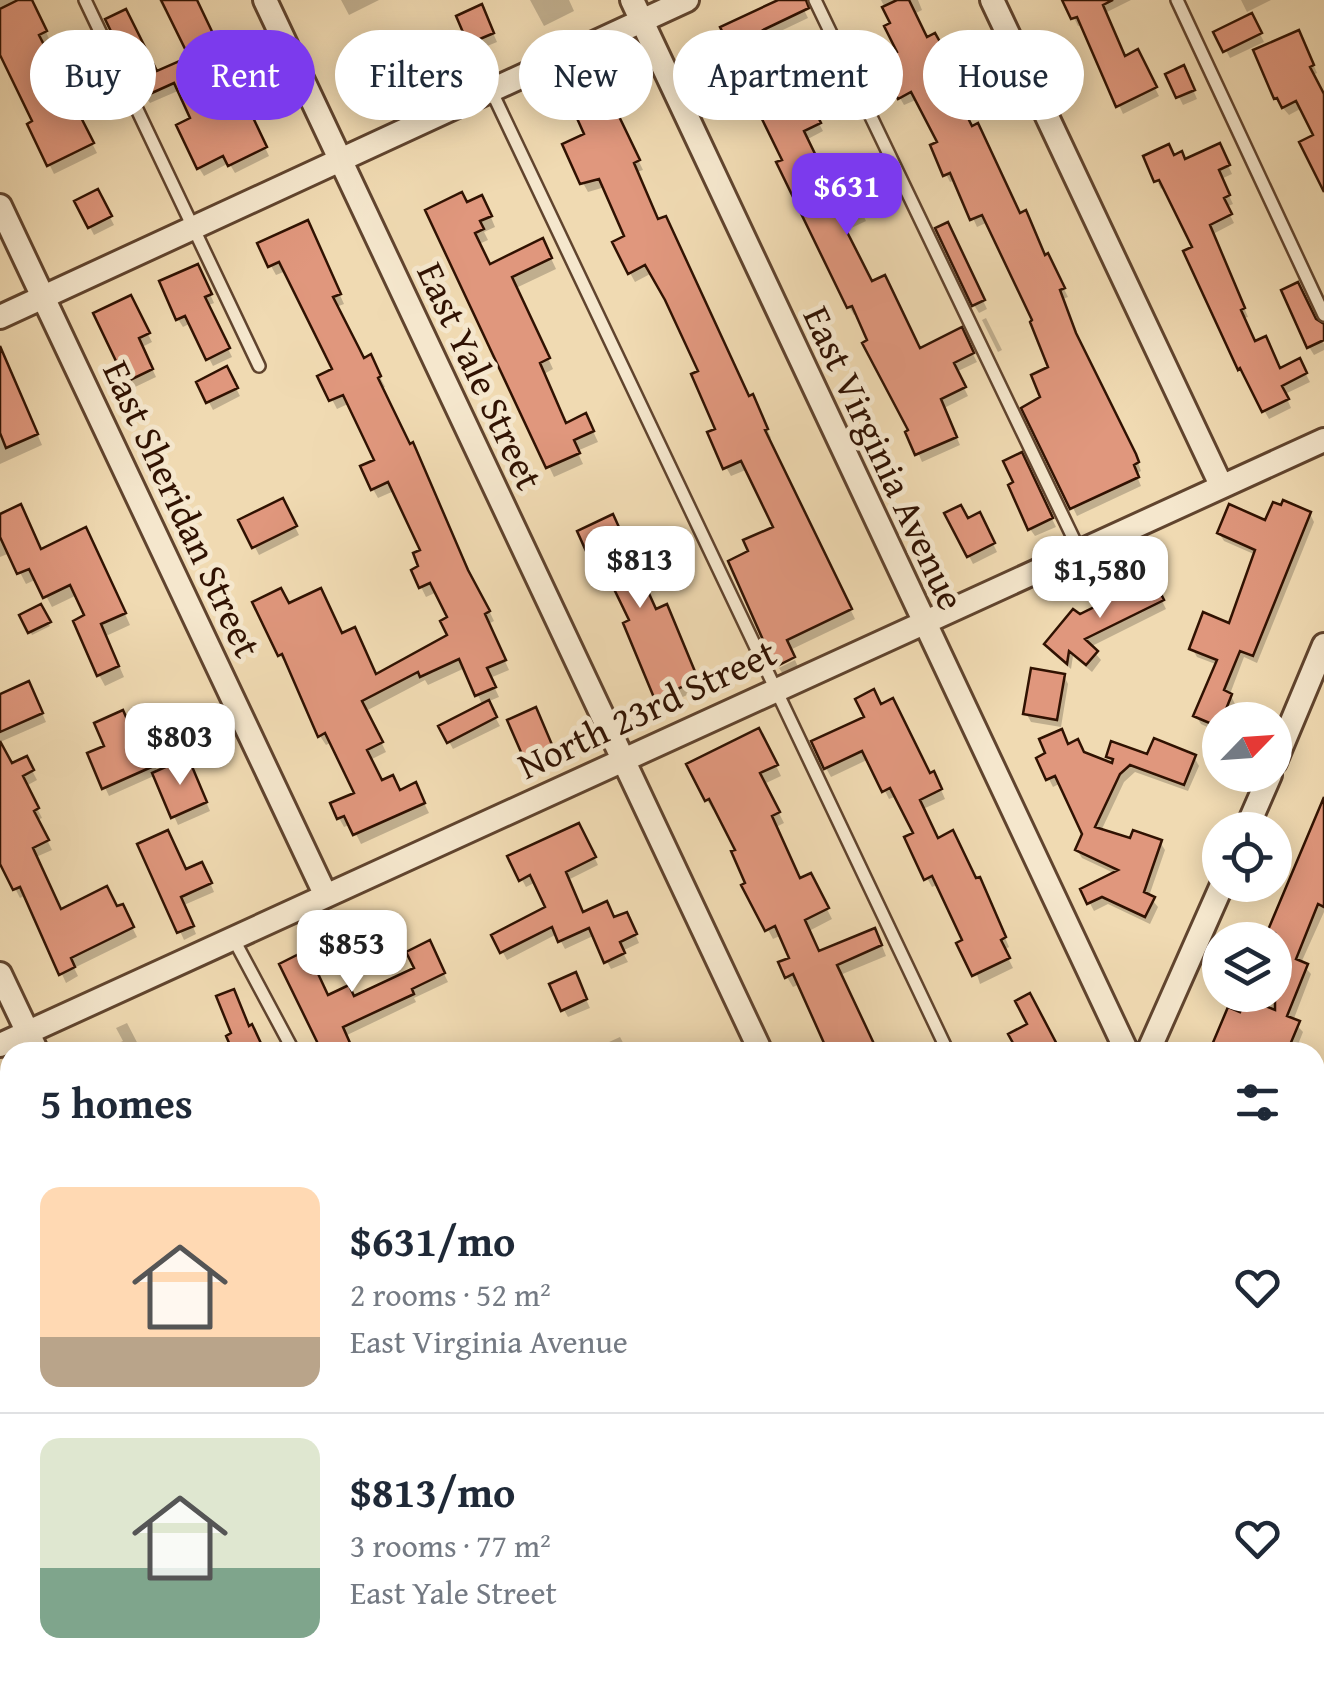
<!DOCTYPE html>
<html lang="en">
<head>
<meta charset="utf-8">
<style>
	body { margin:0; font-family:"Gentium Book Plus",serif; background:#f6f6f7; color:#1f2937; height:100vh; display:flex; flex-direction:column; font-size:38px; white-space:nowrap }
	* { box-sizing:border-box; margin:0 }
	p { font-size:32px; color:#747a83 }
	.icon { flex:none; width:55px; height:55px; fill:none; stroke:currentColor; stroke-width:2; stroke-linecap:round; stroke-linejoin:round }
	.map { position:relative; flex:1; overflow:hidden }
	.panel { position:absolute; left:0px; top:1042px; width:1325px; height:642px; display:flex; flex-direction:column; background:#fff; border-radius:30px 30px 0 0; box-shadow:0 5px 25px #0003 }
	.panel>* { flex:none }
	.hud { position:absolute; left:30px; top:30px; width:1265px; height:90px; display:flex; gap:20px }
	.needle { width:65px; rotate:65deg }
	.buttons { position:absolute; left:1202px; top:702px; display:grid; gap:20px }
	.buttons a { display:grid; place-items:center; width:90px; height:90px; border-radius:50%; background:#fff; box-shadow:0 5px 25px #0003; font-size:50px }
	.price { position:absolute; translate:-50% -85px; padding:0 22px; border-radius:20px; background:#fff; color:#222; font-size:32px; line-height:65px; filter:drop-shadow(0 2px 5px #0008) }
	.price::after { content:''; position:absolute; left:50%; top:60px; width:30px; height:22px; margin-left:-15px; background:inherit; clip-path:polygon(0 0,100% 0,50% 100%) }
	.price.active { background:#7c3aed; color:#fff }
	ul { padding:0; list-style:none }
	li { display:flex; align-items:center; gap:30px; height:250px; padding:0 40px }
	li+li { border-top:2px solid #e0e1e3 }
	li span { display:grid; place-items:center; flex:none; width:280px; height:200px; border-radius:20px; color:#555 }
	li>.icon { margin-inline-start:auto }
	span .icon { width:120px; height:120px; fill:#fffc; stroke-width:1 }
	li b { font-size:42px }
	h2 { display:flex; justify-content:space-between; align-items:center; height:120px; padding:0 40px; font-size:42px }
	.chip { padding:0 35px; border-radius:45px; background:#fff; box-shadow:0 5px 25px #0003; font-size:35px; line-height:90px }
	.chip.active { background:#7c3aed; color:#fff }
	.map>svg:first-child { display:block }
</style>
</head>
<body>
<div class="map">
<svg width="1324" height="1683" viewBox="0 0 1324 1683">
	<rect width="100%" height="100%" fill="#f0dab2"/>
	<filter id="stains"><feTurbulence type="fractalNoise" baseFrequency=".002" numOctaves="4"/><feColorMatrix values="0 0 0 0 .2 0 0 0 0 .09 0 0 0 0 .02 0 0 0 .5 -.17"/></filter>
	<radialGradient id="worn" r=".72"><stop offset=".6" stop-color="#630" stop-opacity="0"/><stop offset="1" stop-color="#630" stop-opacity=".3"/></radialGradient>
	<path fill="#0003" d="M0,0h32l18,41 -8,4 55,108 -43,21 -24,-49 5,-3 -35,-76z
		M159,0h35l75,156 -34,17 -6,-10 -25,13 -5,-8 -5,-49 -14,-29 -30,13 -5,-7 12,-22 36,-16 -25,-48 -3,1z
		M341,0h38l-30,15z
		M530,0h39l5,11 -30,15z
		M783,0h16l9,18 -42,20 23,47 19,-9 18,34 -11,6 8,15 -17,9 25,52h21l14,29 -21,10 26,53 48,67 42,-20 16,31 -21,10 12,24 -24,12 16,37 -38,17 -51,-121 -13,-28 -4,2 -5,-8 -82,-192 -44,-87z
		M881,0h37l4,10 -8,4 12,26 13,4 29,56 -9,4 60,112 33,49 16,32 -5,2 17,45 59,121 2,6 -5,3 5,12 -64,30 -52,-107 19,-11 7,-30 -16,-46 -47,-100 -11,5 -21,-47 -6,2 -4,-8 -6,-31 -22,-44 -14,6 -4,-7v-45l-7,-29z
		M1065,0h66l-26,13 20,46 12,-6 22,43 -36,18 -40,-90 -5,2z
		M1241,0h30l-24,12z
		M485,15l12,27 -22,9 -16,-34z
		M1251,16l13,26 -34,16 -13,-25z
		M1303,41l14,32 -4,2 11,22v89l-8,-50 -14,-28 -13,7 -12,-14 13,-6z
		M398,47l18,33 -22,11 -17,-32z
		M1168,75l19,1 10,23 -14,6z
		M606,93l37,77 -6,2 21,50 90,176 9,8 14,32 -3,2 87,179 -65,31 -39,-97 25,-25 -28,-59 -17,7 -5,-9 -25,-95 -49,-99 -17,9 -5,-9 -3,-36 -22,-50 -17,5 -5,-9 5,-48z
		M1223,154l9,20 -11,5 12,25 -7,3 8,16 -21,11 35,83 -4,1 11,26 25,27 19,-10 11,21 -25,12 6,14 -22,11 -29,-51 -54,-116 10,-4 -31,-61 -4,2 -3,-6 14,-6 2,-19 11,3z
		M97,192l17,33 -20,10 -17,-33z
		M467,205l20,3 8,19 -11,5 4,8 -9,4 11,22 58,-14 8,17 -40,19 37,81 -9,5 22,51 25,2 7,15 -21,9 6,13 -29,13 -126,-266z
		M312,233l32,71 -8,3 25,50 14,10 10,20 -3,1 112,233 -6,3 21,46 -19,8 9,19 -12,5 13,24 -47,23 -12,-22 42,-21 -18,-38 -37,17 -3,-5 -59,31 20,41 -16,8 11,23 19,10 20,2 9,18 -68,31 -10,-20 -7,3 -5,-9 19,-24 -26,-52 -6,3 -6,-9 -32,-73 -2,1 -6,-9 -25,-52 33,3 54,30 34,40 74,-40v-18l-13,-26 -11,5 -5,-10 -7,-16 8,-3 1,-17 -29,-60 -16,7 -5,-9 5,-28 -28,-58 -13,6 -16,-31 14,-7 -49,-100 -10,4 -5,-9z
		M951,233l36,76 -8,4 -5,-8z
		M202,276l12,27 -7,3 25,51 -19,9 -22,-43 -8,4 -5,-8z
		M1300,294l24,50v6l-10,5 -5,-8z
		M130,299l22,43 -10,5 14,30 -23,11 -5,-8z
		M986,318l16,32 -4,2 -16,-32z
		M0,362l10,9 32,74 -42,19z
		M226,369l14,27 -27,14 -14,-27z
		M1025,464l31,63 -21,9 -5,-7z
		M282,501l17,34 -40,20 -17,-33z
		M948,514l35,9 14,29 -24,12z
		M1310,514l4,8 -57,141 -13,-6 -14,37 5,10 -6,16h-9v13l-19,-9 -5,-8 22,-51 -21,-8 -5,-9 38,-22 26,-71 -32,-14 -5,-8z
		M0,516l41,36 51,-11 38,84 -24,11 18,41 -19,9 -6,-11 -12,-58 -10,-22 -25,12 -15,-28 -11,5 -16,-31 -10,4z
		M580,532l76,80 23,29 20,42 -13,6 3,5 -27,13 -36,-83 7,-2 -28,-59 -8,4z
		M1152,581l14,28 -76,38 11,13 -9,12 -19,-16 -2,13 -20,-17 -4,-8 32,-27z
		M40,607l10,19 -18,9 -10,-19z
		M795,660l3,7 -15,7 -4,-6z
		M1064,676l4,8 -7,43 -30,-5 -5,-9z
		M33,692l13,30 -46,20v-45z
		M539,718l16,37 -24,11 -21,-45z
		M867,718l71,65 7,16 -22,10 15,32 46,48 25,58 -5,3 9,18 -33,16 -14,-43 -27,-57 -7,3 -5,-9 -11,-44 -19,-38 -8,3 -20,-40 -38,18 -5,-9z
		M134,738l11,5 13,30 34,-5 18,43 -32,14 -22,-50 -47,21 -19,-41z
		M764,741l17,35 -17,8 20,39 -8,4 24,54 10,-5 22,43 -23,12 10,23 61,-13 6,15 -46,19 36,77h-44l-32,-68 -7,3 -6,-10 5,-18 -10,-24 -9,4 -28,-53 4,-2 -10,-33 -22,-43 -4,2 -6,-10z
		M0,745l11,21 15,-7 11,21 -11,6 16,32 -5,2 15,30 -16,7 24,55 62,-5 15,30 -63,31 4,8 -12,7 -40,-88 -6,3 -20,-39z
		M1068,747l47,20 -7,-11 86,1 5,9 -11,25 -53,-19 -11,10 -23,49 31,11h28l5,8 -16,46 9,11 -8,17 -42,-20 -14,7 -11,-21 33,-16 -34,-16 -5,-8 8,-16 -24,-51 -8,4 -14,-28z
		M583,834l15,31 -30,15 15,35 47,7 9,21 -17,8 6,11 -17,7 -18,-33 -28,13 -8,-15 -50,26 -13,-24 54,-27 -12,-27 -10,5 -16,-30z
		M141,846l45,26 20,1 8,19 -30,13 12,29 -12,6z
		M1324,891v21l-23,51 10,11 -18,47 10,11 -8,20h-83l18,-42 11,5 8,-20h26v-55l-4,-10z
		M433,952l15,30 -34,16 2,4 -71,34 7,16h-29l-40,-87 45,33 26,1 63,-29z
		M579,984l11,24 -22,9 -4,-7z
		M127,1023l14,27 -41,2 23,-11 -7,-13z
		M620,1037l8,15h-30l-2,-4z
		M1,1104l9,16v116l-10,-25z
		M10,1275v38l-10,-23v-11z
		M24,1675h128l1,4 -8,4h-117z
		M396,1675h91l4,8h-91z
		M559,1675h18l-14,6z
		M773,1675h158l4,8h-49l-2,-4 -9,4h-98z
		M1294,1675h2l21,8h-26z"/>
	<g fill="none" stroke-linecap="round" stroke-linejoin="round">
		<path stroke="#9eb8b7" stroke-width="22" d="M1315,1304l9,-21
			M1156,1683l4,-8"/>
	</g>
	<path fill="#e0977d" stroke="#301202" stroke-width="2.5" d="M18,0h14l15,31 -8,4 55,108 -47,23 -20,-42 5,-3 -32,-66v-46z
		M161,0h36l70,147 -39,19 -5,-10 -26,13 -21,-44 14,-7 -16,-35 -31,14 -38,-78 21,-10 31,62 32,-14z
		M778,0h28l3,8 -46,22 26,52 20,-10 14,29 -10,6 8,16 -17,8 28,58 17,-8 15,31 -22,10 30,59 13,-6 35,73 42,-21 12,26 -20,10 12,24 -25,12 16,38 -42,18 -10,-23 3,-2 -46,-87 5,-3 -15,-34 -5,2 -71,-146 6,-2 -22,-45 4,-1 -44,-87z
		M897,0h12l18,37 8,-4 24,43 7,15 -9,5 15,30 6,-3 42,90 6,-3 19,45 3,-2 17,35 -5,2 16,43 60,121 3,8 -5,3 5,12 -69,32 -49,-101 19,-11 -9,-22 17,-8 -18,-45 2,-2 -50,-105 -12,5 -20,-47 -7,3 -13,-31 7,-3 -26,-50 -13,7 -19,-38 18,-9 -13,-26 6,-3 -8,-16z
		M1062,0h51l-10,5 22,51 13,-7 19,38 -41,20 -39,-90 -6,2z
		M482,4l12,29 -26,11 -12,-28z
		M1252,13l10,20 -39,19 -10,-20z
		M1299,30l15,35 -4,2 14,27v98l-25,-50 14,-7 -17,-34 -14,7 -5,-10 -3,1 -21,-49z
		M399,44l14,27 -26,13 -13,-27z
		M1184,65l11,25 -19,8 -11,-24z
		M602,81l38,79 -6,3 24,56 8,-3 83,180 4,-2 15,35 -3,1 87,179 -65,31 8,17 -20,10 -47,-106 20,-10 -5,-11 30,-13 -32,-66 -18,8 -16,-37 8,-3 -24,-55 7,-3 -33,-71 -20,-35 -17,9 -16,-32 12,-6 -25,-57 -19,5 -18,-40 22,-10 -17,-38z
		M1220,143l10,22 -11,5 11,25 -6,3 8,16 -22,11 35,83 -4,2 14,31 11,-5 14,32 20,-10 7,15 -25,13 7,13 -27,13 -22,-44 -2,2 -55,-119 9,-4 -33,-67 -5,2 -11,-26 26,-12 5,11 8,-4 3,8z
		M98,189l14,27 -24,12 -14,-27z
		M462,192l5,10 15,-7 10,21 -12,5 4,8 -9,4 15,31 53,-26 9,20 -40,19 38,81 -10,5 26,60 20,-10 8,18 -20,9 6,13 -34,15 -121,-258z
		M308,220l33,74 -8,3 26,51 5,10 7,-4 10,22 -3,2 32,66 3,-2 55,128 22,41 -5,3 21,46 -19,8 9,19 -21,9 -16,-37 -39,18 -2,-5 -56,29 21,41 -16,8 15,30 11,-5 7,15 16,-8 9,21 -72,32 -9,-19 -7,3 -7,-16 24,-10 -29,-60 -7,4 -36,-83 -4,2 -26,-54 29,-14 8,15 32,-15 21,45 13,-6 21,47 71,-39 -7,-14 7,-4 -17,-34 -11,5 -8,-18 7,-4 -5,-13 7,-3 -32,-68 -17,8 -11,-24 14,-6 -31,-65 -14,6 -12,-25 15,-7 -53,-107 -11,5 -11,-24z
		M948,222l37,78 -13,6 -37,-78z
		M198,264l14,30 -7,3 25,51 -24,12 -21,-44 -9,4 -17,-39z
		M1298,282l18,37 8,5v16l-17,8 -26,-58z
		M131,295l19,38 -11,5 14,31 -27,13 -33,-69z
		M0,346l38,88 -32,14 -6,-15z
		M227,366l11,22 -32,15 -10,-21z
		M1022,452l31,66 -25,12 -20,-45 5,-3 -10,-21z
		M283,498l14,28 -45,22 -14,-28z
		M1283,500l28,12 -58,144 -13,-5 -16,39 8,4 -13,33 -26,-11 24,-56 -28,-11 14,-37 26,11 26,-73 -38,-17 12,-29 36,16 8,-18 8,3z
		M21,504l20,45 45,-22 40,86 -25,11 18,42 -22,10 -24,-55 11,-6 -14,-30 -27,13 -14,-29 -12,5 -17,-37v-23z
		M961,505l7,13 12,-6 15,31 -28,14 -23,-44z
		M613,514l43,95 11,-5 29,70 -12,6 2,5 -31,15 -32,-77 6,-3 -31,-64 -8,4 -13,-29z
		M1153,578l11,22 -79,39 13,12 -12,14 -17,-14 -2,13 -23,-20 29,-35 7,5z
		M41,604l10,18 -23,11 -9,-18z
		M1031,668l34,6 -8,46 -34,-6z
		M29,681l14,32 -43,19v-38z
		M874,689l7,15 12,-6 37,75 4,-2 8,18 -22,11 18,38 15,-8 23,48 4,-1 26,60 -5,3 9,18 -38,18 -16,-33 6,-3 -30,-64 -8,4 -20,-43 9,-4 -23,-45 -8,4 -20,-41 -38,18 -13,-28 53,-24 -9,-18z
		M489,700l8,17 -50,26 -9,-17z
		M536,707l17,40 -29,12 -17,-39z
		M123,710l11,25 7,-3 15,33 -54,24 -15,-36 17,-7 -10,-23z
		M759,728l19,37 -18,8 20,39 -8,4 28,62 11,-5 18,35 -24,12 14,31 56,-23 7,17 -45,20 39,83 -10,4h-38l-35,-78 -8,4 -7,-16 11,-4 -14,-32 -10,5 -24,-46 4,-2 -14,-32 4,-1 -26,-51 -4,2 -19,-37z
		M1062,729l6,15 10,-5 6,13 28,11 1,-4 -7,-2 5,-16 36,13 7,-16 42,17 -12,30 -54,-20 -10,9 -25,53 35,11 3,-8 29,10 -18,52 11,5 -10,20 -43,-20 -15,7 -7,-15 38,-19 -43,-20 7,-16 -27,-58 -9,4 -10,-22 9,-5 -6,-14z
		M0,741l12,22 15,-7 7,14 -11,6 16,32 -5,3 15,29 -16,8 28,61 46,-23 10,20 6,-2 11,23 -63,31 4,9 -16,8 -39,-88 -7,3 -13,-26z
		M188,757l19,45 -36,16 -19,-45z
		M1324,797v110l-6,-3 -22,55 12,5 -21,52 13,5 -13,31h-78l19,-45 12,5 6,-14 29,12v-77l-7,-3z
		M579,823l17,34 -30,15 17,40 24,-11 7,16 13,-5 10,22 -17,8 5,11 -21,10 -15,-35 -31,14 -6,-15 -52,26 -9,-18 54,-28 -15,-32 -11,6 -12,-25z
		M168,830l18,39 16,-7 10,21 -31,14 13,29 -17,7 -40,-89z
		M430,940l15,33 -33,16 2,5 -71,33 11,25h-32l-43,-88 28,-14 21,45 21,-10 5,11 60,-28 -8,-16z
		M576,972l11,27 -26,12 -12,-27z
		M234,989l15,37 3,-2 13,28h-32l-7,-16 5,-3 -15,-37z
		M1030,993l31,59h-43l-10,-18 19,-10 -12,-23z"/>
	<g fill="none" stroke-linecap="round" stroke-linejoin="round">
		<defs>
			<path id="service" d="M85,0l174,366
				M815,0l264,550
				M1177,0l147,315
				M491,90l457,962
				M233,938l61,114"/>
			<path id="minor" d="M265,0l496,1052
				M632,0l495,1052
				M992,0l229,485
				M0,206l326,690
				M0,317l687,-317
				M1275,762l49,-117
				M1246,830l24,-55
				M0,974l37,78
				M0,1045l1324,-605
				M1148,1052l74,-167
				M330,1675l4,8
				M695,1675l4,8"/>
			<path id="secondary" d="M1315,1166l9,-4
				M197,1683l17,-8"/>
		</defs>
		<use href="#service" stroke="#60442e" stroke-width="16"/>
		<use href="#minor" stroke="#60442e" stroke-width="28"/>
		<use href="#secondary" stroke="#301202" stroke-width="35"/>
		<use href="#service" stroke="#f5e7cd" stroke-width="11"/>
		<use href="#minor" stroke="#f5e7cd" stroke-width="22"/>
		<use href="#secondary" stroke="#f5e7cd" stroke-width="30"/>
	</g>
	<g text-anchor="middle" stroke-width="10" stroke-linejoin="round" paint-order="stroke">
		<g font-size="38" fill="#301202" stroke="#f5e7cd">
			<text transform="translate(480 376) rotate(65)" y="13">East Yale Street</text>
			<text transform="translate(884 458) rotate(65)" y="13">East Virginia Avenue</text>
			<text transform="translate(182 509) rotate(65)" y="13">East Sheridan Street</text>
			<text transform="translate(647 709) rotate(-25)" y="13">North 23rd Street</text>
		</g>
	</g>
	<rect width="100%" height="100%" filter="url(#stains)"/>
	<rect width="100%" height="100%" fill="url(#worn)"/>
</svg>
<div class="buttons">
<a><svg class="needle" viewBox="-14 -14 28 28"><path d="M0-13l5 13h-10z" fill="#e53935"/><path d="M0 13l5-13h-10z" fill="#747a83"/></svg></a>
<a><svg class="icon" aria-label="locate" viewBox="0 0 24 24"><circle cx="12" cy="12" r="6"/><path d="M12 2v4M12 18v4M2 12h4M18 12h4"/></svg></a>
<a><svg class="icon" aria-label="layers" viewBox="0 0 24 24"><path d="M12 4l9 5-9 5-9-5zM3 14l9 5 9-5"/></svg></a>
</div>
<b class="price active" style="left:847px;top:238px">$631</b>
<b class="price" style="left:640px;top:611px">$813</b>
<b class="price" style="left:1100px;top:621px">$1,580</b>
<b class="price" style="left:180px;top:788px">$803</b>
<b class="price" style="left:352px;top:995px">$853</b>
<div class="hud">
<a class="chip">Buy</a>
<a class="chip active">Rent</a>
<a class="chip">Filters</a>
<a class="chip">New</a>
<a class="chip">Apartment</a>
<a class="chip">House</a>
</div>
<section class="panel">
<h2>5 homes<svg class="icon" aria-label="filters" viewBox="0 0 24 24"><path d="M4 7h16M4 17h16"/><circle cx="9" cy="7" r="2"/><circle cx="15" cy="17" r="2"/></svg></h2>
<ul>
<li><span style="background:linear-gradient(#ffd9b3 75%,#b9a48a 0)"><svg class="icon" aria-label="home" viewBox="0 0 24 24"><path d="M3 11l9-7 9 7M6 9v11h12V9"/></svg></span><div><b>$631/mo</b><p>2 rooms · 52 m²</p><p>East Virginia Avenue</p></div><svg class="icon" aria-label="heart" viewBox="0 0 24 24"><path d="M12 20l-8-8c-3-5 5-10 8-4 3-6 11-1 8 4z"/></svg></li>
<li><span style="background:linear-gradient(#dfe7d0 65%,#7fa58c 0)"><svg class="icon" aria-label="home" viewBox="0 0 24 24"><path d="M3 11l9-7 9 7M6 9v11h12V9"/></svg></span><div><b>$813/mo</b><p>3 rooms · 77 m²</p><p>East Yale Street</p></div><svg class="icon" aria-label="heart" viewBox="0 0 24 24"><path d="M12 20l-8-8c-3-5 5-10 8-4 3-6 11-1 8 4z"/></svg></li>
</ul>
</section>
</div>
</body>
</html>
